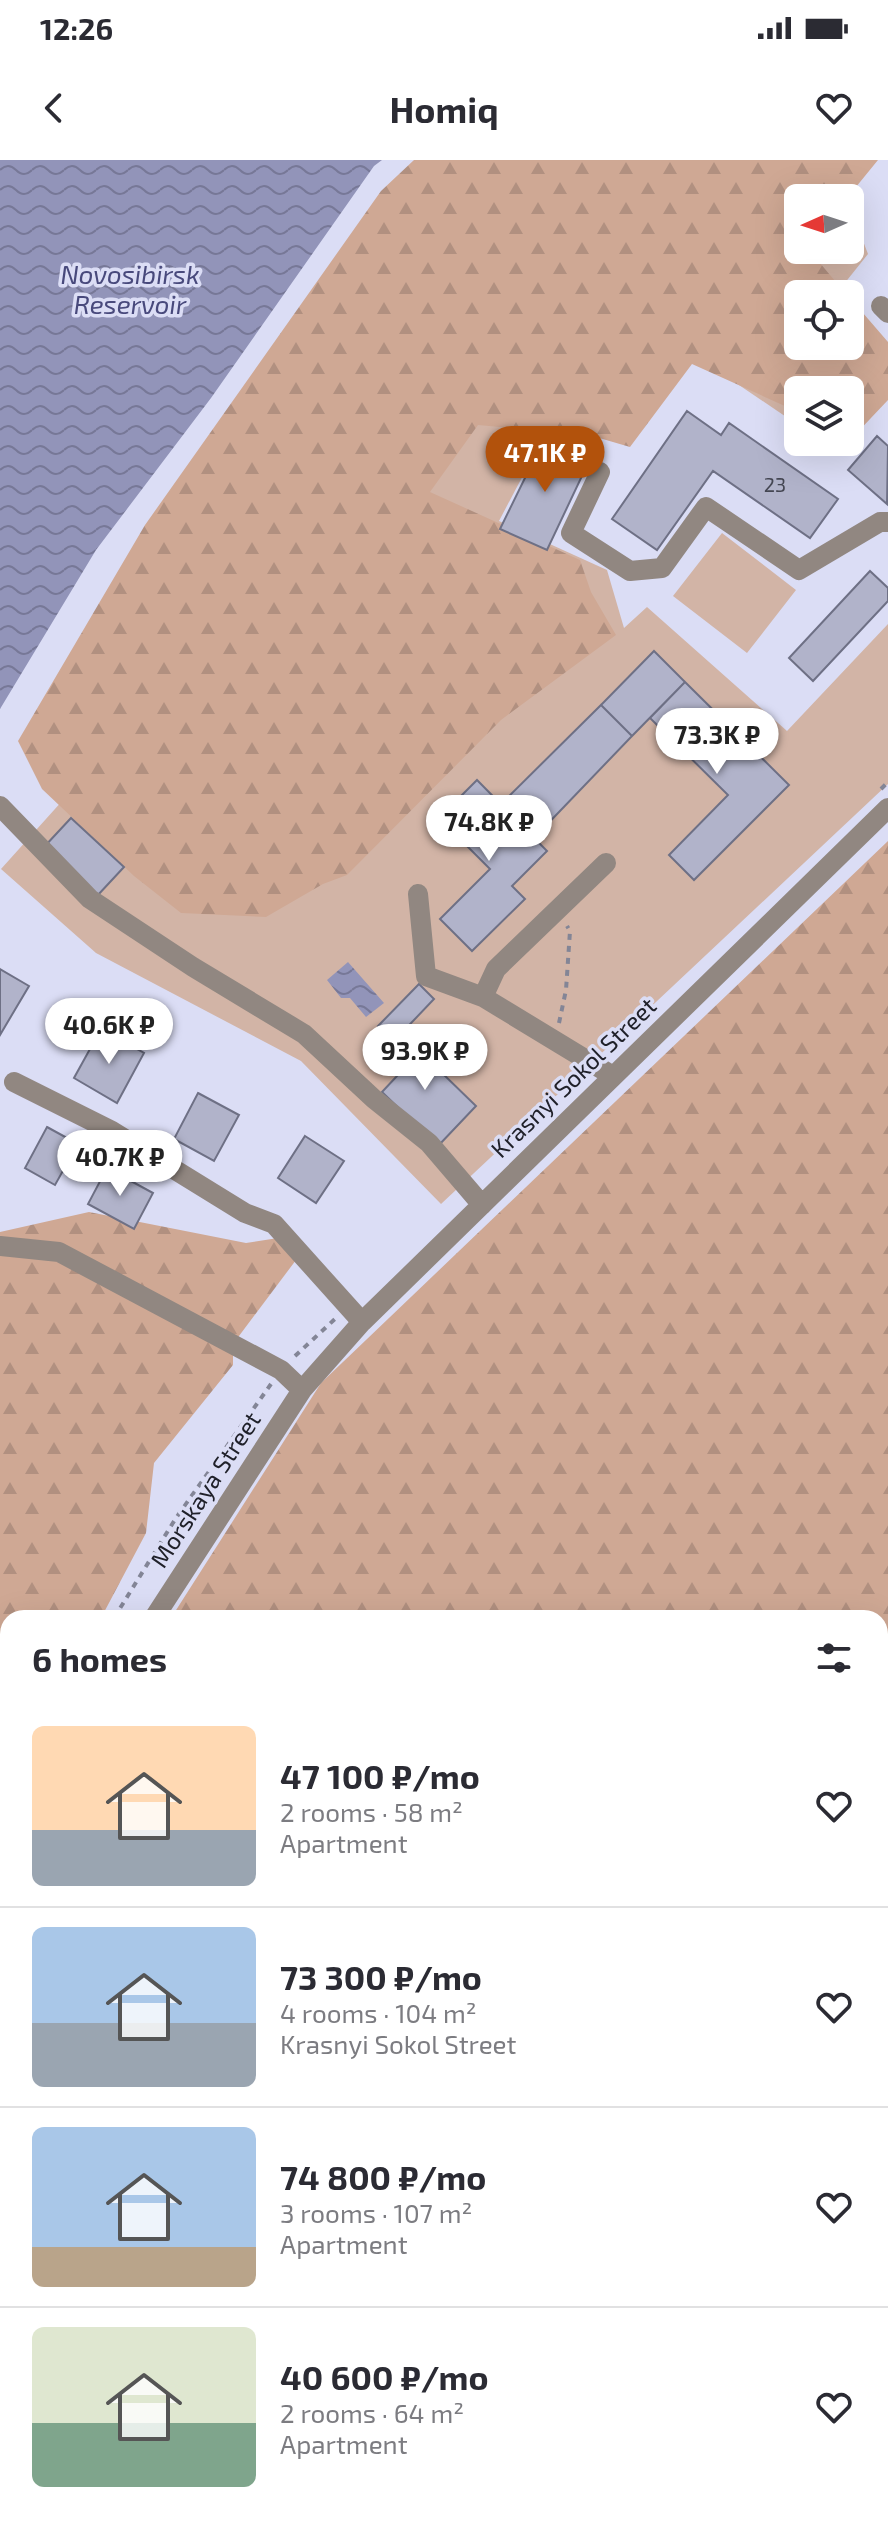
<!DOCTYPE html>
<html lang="en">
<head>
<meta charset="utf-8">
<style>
	body { margin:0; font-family:"Exo 2",sans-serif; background:#f2f2f3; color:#2b2b33; height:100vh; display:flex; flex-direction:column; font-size:30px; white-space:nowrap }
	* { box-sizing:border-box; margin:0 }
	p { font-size:26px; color:#7c7c81 }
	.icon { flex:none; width:44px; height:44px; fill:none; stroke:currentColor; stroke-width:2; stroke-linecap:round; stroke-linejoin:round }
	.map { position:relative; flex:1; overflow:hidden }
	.drawer { position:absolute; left:0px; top:1450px; width:888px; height:914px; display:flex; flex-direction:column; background:#fff; border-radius:24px 24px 0 0; box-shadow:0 8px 32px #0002 }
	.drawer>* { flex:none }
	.needle { width:52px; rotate:267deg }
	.controls { position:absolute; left:784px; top:24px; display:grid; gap:16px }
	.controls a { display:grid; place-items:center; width:80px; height:80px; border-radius:12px; background:#fff; box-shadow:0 8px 32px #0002; font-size:40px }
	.price { position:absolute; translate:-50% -68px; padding:0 18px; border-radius:28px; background:#fff; color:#222; font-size:26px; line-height:52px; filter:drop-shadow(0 2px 4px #0008) }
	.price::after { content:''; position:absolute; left:50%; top:48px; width:24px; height:18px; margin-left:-12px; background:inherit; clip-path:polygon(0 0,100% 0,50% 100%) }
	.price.on { background:#b2520c; color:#fff }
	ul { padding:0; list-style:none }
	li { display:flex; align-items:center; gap:24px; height:200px; padding:0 32px }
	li+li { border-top:2px solid #e1e1e2 }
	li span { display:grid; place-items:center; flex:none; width:224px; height:160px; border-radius:12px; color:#555 }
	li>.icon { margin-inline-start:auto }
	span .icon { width:96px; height:96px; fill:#fffc; stroke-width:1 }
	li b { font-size:34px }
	h2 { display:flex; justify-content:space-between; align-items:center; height:96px; padding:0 32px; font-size:34px }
	.status { display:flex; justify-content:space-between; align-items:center; height:56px; padding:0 40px; background:#fff; direction:ltr }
	.status svg { height:22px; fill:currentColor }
	header { display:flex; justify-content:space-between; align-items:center; height:104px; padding:0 32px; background:#fff; font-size:36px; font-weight:700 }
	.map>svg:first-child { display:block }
</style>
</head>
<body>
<div class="status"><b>12:26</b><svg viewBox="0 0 49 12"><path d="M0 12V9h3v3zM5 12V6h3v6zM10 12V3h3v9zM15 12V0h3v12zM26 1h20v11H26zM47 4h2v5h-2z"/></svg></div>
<header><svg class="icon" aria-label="back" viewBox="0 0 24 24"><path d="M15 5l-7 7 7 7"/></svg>Homiq<svg class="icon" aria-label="heart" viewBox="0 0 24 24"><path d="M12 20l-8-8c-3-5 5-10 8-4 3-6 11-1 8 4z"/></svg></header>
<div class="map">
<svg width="888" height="2363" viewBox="0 0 888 2363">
	<defs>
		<pattern id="forest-firs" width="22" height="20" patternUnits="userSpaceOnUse" patternTransform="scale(2)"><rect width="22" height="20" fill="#cfa894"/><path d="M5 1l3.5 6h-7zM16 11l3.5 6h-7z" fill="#b19080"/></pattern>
		<pattern id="water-waves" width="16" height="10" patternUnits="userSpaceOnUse" patternTransform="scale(2)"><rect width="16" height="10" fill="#9294b9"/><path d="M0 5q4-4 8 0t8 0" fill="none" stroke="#777897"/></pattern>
	</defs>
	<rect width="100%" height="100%" fill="#dbddf5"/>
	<path fill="#d2b4a6" d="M798,38v52h52v-43l18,47 -32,40h-38v52h52v44h-52v35l-112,-76 -117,39 -70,133 108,49 17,58 23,-21 140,124 101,-107v160l-447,420 -140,-143 -205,-108 -95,-84 98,-109 302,-475z
		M722,373l74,57 -49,63 -74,-57z"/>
	<path fill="url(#forest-firs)" d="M414,0h464l-31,38h-49v52h11l37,44h-48v52h52v-48l38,44v58l-35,37 -3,-1v-46h-52v22l-106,-48 -62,83 -41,-12 -111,-10 -48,67 150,68 11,32 25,43 -115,85 -154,155 -24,9 -57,33 -85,-4 -47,-37 -92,-87 -24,-48 127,-216 236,-334z
		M888,681v905l-8,6v-134h-709l150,-235z
		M89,1052l157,31 32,-5 18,22 -63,84v21l-79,98 -8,70 -45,85h-93v72l-8,3v-461z
		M888,1662v701h-756l8,-7h740v-688z
		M8,1712v585l-8,-3v-569z"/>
	<path fill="url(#water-waves)" d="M0,0h382l-8,6 -163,232 -115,152 -96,159z
		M348,802l36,41 -18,14 -16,-19h-9l-14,-18z"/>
	<path fill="#b1b3ca" stroke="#6e7085" stroke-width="2" d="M687,251l34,24 8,-12 109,76 -28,39 -97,-67 -56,79 -45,-31z
		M877,276l11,10 -1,58 -39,-34z
		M545,277l45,22 -43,91 -47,-21z
		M870,411l18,17v13l-75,80 -24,-23z
		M654,491l31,31 -53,54 -31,-31z
		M685,522l104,103 -95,95 -25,-25 59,-60 -78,-77z
		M601,545l31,31 -97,101 -34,-33z
		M477,620l70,71 -35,35 13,13 -53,52 -32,-32 50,-50 -51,-51z
		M71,658l53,49 -27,29 -53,-49z
		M0,809l29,17 -29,49z
		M419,824l15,15 -40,42 -16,-15z
		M101,869l43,24 -27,50 -43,-25z
		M404,876l72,70 -38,40 -56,-54 15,-16 -17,-16z
		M198,933l41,22 -25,46 -40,-22z
		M47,967l31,17 -23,41 -30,-17z
		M305,976l39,25 -28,42 -38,-25z
		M107,1008l46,25 -19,36 -46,-25z
		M0,2334l8,8v14h9l-7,7h-10z"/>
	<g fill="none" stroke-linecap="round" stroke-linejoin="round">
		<path stroke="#838596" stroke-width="4" stroke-dasharray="6 6" stroke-linecap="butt" d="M881,629l7,-7
			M559,863l7,-33 4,-59 -3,-5
			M295,1196l40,-37
			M114,1458l62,-100 95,-134
			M880,1634l8,-7
			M0,1639l8,-12
			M880,1659l8,-6
			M880,1954l8,-7
			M880,2044l8,-10
			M880,2151h8
			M880,2326h8
			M94,2363l4,-7
			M167,2363l4,-7
			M181,2363l5,-7"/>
		<path stroke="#918781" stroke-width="20" d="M881,146l7,7
			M600,312l-29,61 59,38 32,-3 44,-61 93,63 81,-48h8
			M0,646l90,93 103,68 111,67 70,65 55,44 53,62
			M418,734l8,82 57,21 130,79
			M483,837l13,-28 110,-106
			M14,922l98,49 133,82 29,11 88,98
			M0,1086l59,6 222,118 21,20
			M154,1458l148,-228 60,-68 526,-514
			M0,1702l8,-12"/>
	</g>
	<g text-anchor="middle" stroke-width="7" stroke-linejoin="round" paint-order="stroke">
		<g font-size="20" fill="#444652">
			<text x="775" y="332">23</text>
		</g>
		<g font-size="24" fill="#20212a" stroke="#dbddf5">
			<text transform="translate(574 918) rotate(-44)" y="8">Krasnyi Sokol Street</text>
			<text transform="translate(206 1330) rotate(-57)" y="8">Morskaya Street</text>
		</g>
		<g font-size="26" font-style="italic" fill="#48497c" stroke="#dbddf5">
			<text x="130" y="124">Novosibirsk<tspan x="130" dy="30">Reservoir</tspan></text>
		</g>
	</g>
</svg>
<div class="controls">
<a><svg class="needle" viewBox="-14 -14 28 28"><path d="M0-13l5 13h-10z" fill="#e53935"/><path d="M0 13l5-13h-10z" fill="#7c7c81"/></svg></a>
<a><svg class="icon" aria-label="locate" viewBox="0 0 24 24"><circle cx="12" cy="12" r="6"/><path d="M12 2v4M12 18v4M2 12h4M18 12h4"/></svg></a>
<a><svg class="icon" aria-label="layers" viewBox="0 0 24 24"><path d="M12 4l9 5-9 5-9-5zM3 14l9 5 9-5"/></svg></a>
</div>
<b class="price on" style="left:545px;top:334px">47.1K ₽</b>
<b class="price" style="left:717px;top:616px">73.3K ₽</b>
<b class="price" style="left:489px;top:703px">74.8K ₽</b>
<b class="price" style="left:109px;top:906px">40.6K ₽</b>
<b class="price" style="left:425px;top:932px">93.9K ₽</b>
<b class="price" style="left:120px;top:1038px">40.7K ₽</b>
<section class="drawer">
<h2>6 homes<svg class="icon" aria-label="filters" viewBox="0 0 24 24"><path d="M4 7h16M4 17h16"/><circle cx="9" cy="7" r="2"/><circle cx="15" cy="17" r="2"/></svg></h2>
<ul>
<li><span style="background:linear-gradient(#ffd9b3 65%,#9aa5b1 0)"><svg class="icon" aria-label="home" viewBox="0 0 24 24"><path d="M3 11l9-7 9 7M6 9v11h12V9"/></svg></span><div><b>47 100 ₽/mo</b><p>2 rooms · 58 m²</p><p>Apartment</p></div><svg class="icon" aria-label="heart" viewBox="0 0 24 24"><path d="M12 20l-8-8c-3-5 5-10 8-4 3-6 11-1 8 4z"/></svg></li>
<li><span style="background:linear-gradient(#a9c7e8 60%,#9aa5b1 0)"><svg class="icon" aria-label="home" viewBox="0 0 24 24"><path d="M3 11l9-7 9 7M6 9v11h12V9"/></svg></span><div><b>73 300 ₽/mo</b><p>4 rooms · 104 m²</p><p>Krasnyi Sokol Street</p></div><svg class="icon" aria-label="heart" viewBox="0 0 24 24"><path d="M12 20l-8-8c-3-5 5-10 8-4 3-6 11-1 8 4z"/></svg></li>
<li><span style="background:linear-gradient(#a9c7e8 75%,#b9a48a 0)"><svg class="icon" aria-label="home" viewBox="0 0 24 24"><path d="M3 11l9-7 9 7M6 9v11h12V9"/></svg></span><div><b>74 800 ₽/mo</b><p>3 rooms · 107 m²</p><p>Apartment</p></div><svg class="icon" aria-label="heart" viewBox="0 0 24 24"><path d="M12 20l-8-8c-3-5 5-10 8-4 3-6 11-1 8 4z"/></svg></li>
<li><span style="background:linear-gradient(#dfe7d0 60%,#7fa58c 0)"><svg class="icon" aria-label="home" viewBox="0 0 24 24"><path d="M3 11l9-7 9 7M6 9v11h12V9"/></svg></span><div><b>40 600 ₽/mo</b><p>2 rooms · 64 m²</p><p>Apartment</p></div><svg class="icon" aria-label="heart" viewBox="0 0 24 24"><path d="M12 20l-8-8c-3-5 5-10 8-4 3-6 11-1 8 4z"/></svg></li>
</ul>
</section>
</div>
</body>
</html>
